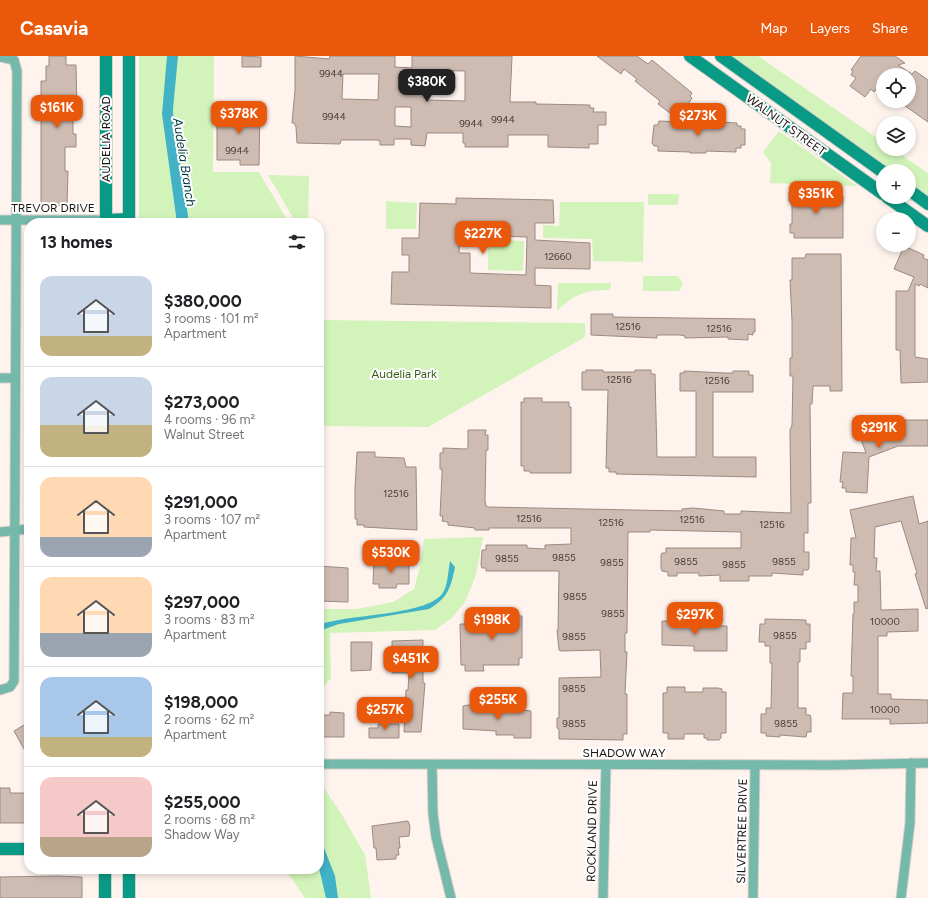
<!DOCTYPE html>
<html lang="en">
<head>
<meta charset="utf-8">
<style>
	body { margin:0; font-family:Figtree,sans-serif; background:#f6f6f6; color:#202124; height:100vh; display:flex; flex-direction:column; font-size:15px; white-space:nowrap }
	* { box-sizing:border-box; margin:0 }
	p { font-size:13px; color:#757577 }
	.icon { flex:none; width:22px; height:22px; fill:none; stroke:currentColor; stroke-width:2; stroke-linecap:round; stroke-linejoin:round }
	.map { position:relative; flex:1; overflow:hidden }
	.panel { position:absolute; left:24px; top:162px; width:300px; height:656px; display:flex; flex-direction:column; background:#fff; border-radius:16px; box-shadow:0 2px 6px #0003 }
	.panel>* { flex:none }
	.tools { position:absolute; left:876px; top:12px; display:grid; gap:8px }
	.tools a { display:grid; place-items:center; width:40px; height:40px; border-radius:50%; background:#fff; box-shadow:0 2px 6px #0003; font-size:20px }
	.price { position:absolute; translate:-50% -34px; padding:0 9px; border-radius:8px; background:#ea580c; color:#fff; font-size:13px; line-height:26px; filter:drop-shadow(0 1px 2px #0008) }
	.price::after { content:''; position:absolute; left:50%; top:24px; width:12px; height:9px; margin-left:-6px; background:inherit; clip-path:polygon(0 0,100% 0,50% 100%) }
	.price.active { background:#222; color:#fff }
	ul { padding:0; list-style:none }
	li { display:flex; align-items:center; gap:12px; height:100px; padding:0 16px }
	li+li { border-top:1px solid #e0e0e0 }
	li span { display:grid; place-items:center; flex:none; width:112px; height:80px; border-radius:12px; color:#555 }
	li>.icon { margin-inline-start:auto }
	span .icon { width:48px; height:48px; fill:#fffc; stroke-width:1 }
	li b { font-size:17px }
	h2 { display:flex; justify-content:space-between; align-items:center; height:48px; padding:0 16px; font-size:17px }
	header { display:flex; align-items:center; gap:24px; box-sizing:border-box; height:56px; padding:0 20px; background:#ea580c; color:#fff }
	header strong { font-size:19px }
	nav { display:flex; gap:22px; margin-inline-start:auto; font-size:14px }
	.map>svg:first-child { display:block }
</style>
</head>
<body>
<header>
<strong>Casavia</strong>
<nav><a>Map</a><a>Layers</a><a>Share</a></nav>
</header>
<div class="map">
<svg width="928" height="842" viewBox="0 0 928 842">
	<rect width="100%" height="100%" fill="#fff3ee"/>
	<path fill="#d2f4ba" d="M139,0h75l-1,116h46l30,51h-150z
		M731,0h27l125,86v7h10l35,24v23l-19,-14v-11h-16z
		M779,75l78,55 -87,-3 1,-20 -8,-11z
		M268,119l41,1 -1,47h-12z
		M648,138h31l-1,11h-30z
		M386,145l31,2 -1,26h-30z
		M560,146h84l-1,60 -50,-1 -1,-22 -49,-1v-13l16,1z
		M488,183l36,2 -1,30 -35,-1z
		M643,220h35l5,8 -4,7h-36z
		M558,227h53v5l-2,2c-25,0 -34,4 -52,21z
		M319,264h1l265,3v14l-157,90 -109,-1z
		M483,481l-7,38 -11,27 -13,16 -17,12 -105,3 1,45 -12,14v-83h37l37,-7 21,-13 6,-23 4,-27z
		M319,725l22,32 24,42 6,43h-66l-18,-26v-3h32z"/>
	<path fill="#42b2c7" d="M167,0h11l-5,53 1,25 6,27 9,62h-12l-15,-109z
		M450,505l5,6c-4,20 -7,31 -26,42l-90,15 -20,7v-6c27,-11 106,-9 123,-31 6,-8 6,-23 8,-33z
		M382,641h9v13h10v9h-19z
		M319,779l16,41 3,22h-12l-7,-30z"/>
	<path fill="#cebcb3" stroke="#9b8a82" fill-rule="evenodd" d="M49,0h17v9h10l1,49h-4v20h3v13h-11v24h3l-1,35 -26,-1v-124h5v-15h3z
		M242,0l19,1v10h-19z
		M295,0l34,3 1,-3h65v11l17,1v-12h100l-2,46h26v2l54,1v3h4l-1,4h13v13h-8v19h-9v4l-41,-1v-12h-40v12h-43v-4h-2v-10h-36l-2,13 -14,-1v-6h-17v6h-14v-4l-3,-1h-36l-1,4 -43,-1 -1,-16 -2,-4h-2l3,-33zM426,14l39,1v30l-38,-1 -2,-10zM343,18h36l-1,26 -36,-1zM395,51h16v20l-16,-1z
		M597,0h40l11,8 4,-4 40,33 -2,3 2,2 -14,21 -20,-15 2,-3 -25,-20 2,-2 -13,-10 -3,5z
		M861,0h34l10,7 -7,2 14,9 3,-3 13,9v42l-30,-21h11v-23l2,-3h-28v11l-3,4 -3,-2 -3,4 -3,-3 -6,8 -15,-11 6,-8 -5,-3 2,-4 -2,-1z
		M240,49l20,1 -1,59h-19v-5h-23v-50l23,2z
		M679,64l58,3v3h4v3h4v16h-4v3h-5v4l-30,-1v2h-16v-1l-32,-1v-5h-4l-2,-3 2,-18h4l1,-4 23,1z
		M792,130l21,1v9h30v42h-49v-5h-4v-9h2v-23h-3v-9h3z
		M456,142l97,2 1,23h-19v17l55,3v26l-55,-1v17l16,1v22l-160,-4 1,-32h17v-17h-7v-17h17l1,-35 36,1zM460,179l67,2 -1,38 -56,-2v-20h-11z
		M904,190l20,9 -1,3 5,2v28l-8,-4 -1,2 -4,-2v73l13,2v23l-27,1 -1,-33h-4v-59h12l6,-14 -20,-8z
		M806,198h35l1,137h-12v-5h-17l-1,18h-2l1,99h-3v30h-4v19h5v15l-1,3h-5v5l-31,-2v3h-23v5h-29v-6l-21,1v-3h-22v3h-9v-4l-6,-1 -1,-3v-13l1,-2h4v-5h75v-16l-91,-2v2h-22l-1,101h-2v19h2l-2,42h2v40h-4v6l-64,-1v-10l-2,-1v-10h2v-40l42,-1 -1,-27 -39,1 -2,-1 -2,-20h1l1,-59h-73v-3h-4l-1,-3 1,-15h4v-5h41v3l18,1v-4l26,-1v-16h-82v2h-14v-2l-27,-3v-3l-6,-1 1,-5h-3l2,-42v-5h-2v-16h3v-5l23,1 2,-2v-17h18l-1,5h3v15h-2l-1,51 1,5 2,1 194,4v-2l11,-1 31,3v3h17v-3l50,2 -1,-83 2,-5 1,-49h-3v-18h2v-37l-2,-41h2v-22h13z
		M591,258h22v3l142,2v13h-2v3l-5,-1v6l-20,-1v-2l-43,1v-2l-5,-1h-23v3l-66,-3z
		M586,314h17v2h32v-2h16v4h4l2,83h39v-66h-16v-18h4v-2l41,2h8v-2h16v4h4v17h-40v65h43v20l-140,-3v-2h-7v-4h-3l2,-78h-26v-18h4z
		M524,342h18v4h27v5h2v66h-41v-2h-6v-5h-3v-64h3z
		M885,362l2,5h16l2,-3h23v26h-30l-29,11 -2,36 -21,-1v-4h-4l1,-6h-3l3,-30 23,1 -9,-25z
		M357,396h18v5l29,1 2,9h10l1,63 -53,-3v-2h-7v-6h-2v-30z
		M913,440l6,28 9,-3v87l-2,1 -11,-35 2,-1 -16,-52 -26,6 -1,31h3l-1,13h4l1,39 37,-1v22l-31,1v4h-9v58h13v5l37,1v23l-38,1v-5h-48l1,-26h10v-17h-2l2,-62h1v-12h4v-17h-4l1,-13h-2v-7h-3l1,-27h5l-6,-28z
		M374,505h35v23h-12l-1,4h-17v-4h-6z
		M319,510l29,2v34l-29,-1z
		M502,555h16v5h4v42h-3v7h-36l1,6h-19v-6h-4l-1,-41h5v-5l34,-2v-5z
		M765,563l41,1v4h4v18h-4v7h-6v13h-2v46h8v7h4l1,3v14h-4l-1,5 -26,-2v2l-14,-1v-3h-5v-19h5v-6h5l1,-45h-2v-17h-5v-4h-6l1,-18h5z
		M662,565h32v4l33,1v25h-33v-5l-32,-1z
		M423,584v43h2l-4,49h-17l2,-42h2l1,-17h-17l-2,-23h2v-9z
		M351,586h21l-1,28 -20,1z
		M667,631h18v5h18v-4h15l4,1v3h4v41h-5v5l-2,2h-12v-2h-3v-4h-20v5h-16v-6h-5v-40h4z
		M468,649l28,1v5l18,-2 17,2v27h-17v-3h-18v-4l-33,-2v-23z
		M330,656l14,1v24h-25v-22h11z
		M29,666v36l-15,-27z
		M378,668h21v14h-30v-10h9z
		M0,732h10v5h19v30h-29z
		M408,765l2,5 -1,10 -10,1 1,11h-2l1,7h-3v4l-19,1 -1,-12h-2l-2,-22z
		M57,820l25,1v21h-82v-21z"/>
	<g fill="none" stroke-linecap="round" stroke-linejoin="round">
		<defs>
			<path id="street" d="M0,1l14,3 3,11 -3,610 -4,6 -10,3
				M0,164h106
				M0,322h15
				M0,476l29,-3
				M319,708l514,1 95,-2
				M432,709l1,49 3,23 15,61
				M603,842l3,-133
				M753,842l2,-133
				M901,842l9,-75 1,-60"/>
			<path id="secondary" d="M106,0v167
				M129,0v167
				M690,0l193,138
				M721,0l162,116
				M909,134l19,14
				M887,141l41,29
				M106,164l23,-1
				M0,793h29
				M105,842v-29
				M129,842v-29"/>
		</defs>
		<use href="#street" stroke="#dacfcb" stroke-width="11"/>
		<use href="#secondary" stroke="#dacfcb" stroke-width="14"/>
		<use href="#street" stroke="#74b9aa" stroke-width="9"/>
		<use href="#secondary" stroke="#099a85" stroke-width="12"/>
	</g>
	<g text-anchor="middle" stroke-width="4" stroke-linejoin="round" paint-order="stroke">
		<g font-size="10" fill="#473e3a">
			<text x="331" y="21">9944</text>
			<text x="334" y="64">9944</text>
			<text x="503" y="67">9944</text>
			<text x="471" y="71">9944</text>
			<text x="237" y="98">9944</text>
			<text x="558" y="204">12660</text>
			<text x="628" y="274">12516</text>
			<text x="719" y="276">12516</text>
			<text x="619" y="327">12516</text>
			<text x="717" y="328">12516</text>
			<text x="396" y="441">12516</text>
			<text x="529" y="466">12516</text>
			<text x="692" y="467">12516</text>
			<text x="611" y="470">12516</text>
			<text x="772" y="472">12516</text>
			<text x="564" y="505">9855</text>
			<text x="507" y="506">9855</text>
			<text x="686" y="509">9855</text>
			<text x="784" y="509">9855</text>
			<text x="612" y="510">9855</text>
			<text x="734" y="512">9855</text>
			<text x="575" y="544">9855</text>
			<text x="613" y="561">9855</text>
			<text x="885" y="569">10000</text>
			<text x="785" y="583">9855</text>
			<text x="574" y="584">9855</text>
			<text x="574" y="636">9855</text>
			<text x="885" y="657">10000</text>
			<text x="574" y="671">9855</text>
			<text x="786" y="671">9855</text>
		</g>
		<g font-size="12" fill="#1a1411" stroke="#fff">
			<text transform="translate(786 69) rotate(36)" y="4">WALNUT STREET</text>
			<text transform="translate(106 83) rotate(-90)" y="4">AUDELIA ROAD</text>
			<text x="53" y="156">TREVOR DRIVE</text>
			<text x="624" y="701">SHADOW WAY</text>
			<text transform="translate(592 775) rotate(-89)" y="4">ROCKLAND DRIVE</text>
			<text transform="translate(742 775) rotate(-89)" y="4">SILVERTREE DRIVE</text>
		</g>
		<g font-size="12" fill="#395c15" stroke="#fff">
			<text x="404" y="322">Audelia Park</text>
		</g>
		<g font-size="13" font-style="italic" fill="#053a43" stroke="#fff">
			<text transform="translate(185 106) rotate(81)" y="5">Audelia Branch</text>
		</g>
	</g>
</svg>
<div class="tools">
<a><svg class="icon" aria-label="locate" viewBox="0 0 24 24"><circle cx="12" cy="12" r="6"/><path d="M12 2v4M12 18v4M2 12h4M18 12h4"/></svg></a>
<a><svg class="icon" aria-label="layers" viewBox="0 0 24 24"><path d="M12 4l9 5-9 5-9-5zM3 14l9 5 9-5"/></svg></a>
<a>+</a>
<a>−</a>
</div>
<b class="price active" style="left:427px;top:47px">$380K</b>
<b class="price" style="left:57px;top:73px">$161K</b>
<b class="price" style="left:239px;top:79px">$378K</b>
<b class="price" style="left:698px;top:81px">$273K</b>
<b class="price" style="left:816px;top:159px">$351K</b>
<b class="price" style="left:483px;top:199px">$227K</b>
<b class="price" style="left:879px;top:393px">$291K</b>
<b class="price" style="left:391px;top:518px">$530K</b>
<b class="price" style="left:695px;top:580px">$297K</b>
<b class="price" style="left:492px;top:585px">$198K</b>
<b class="price" style="left:411px;top:624px">$451K</b>
<b class="price" style="left:498px;top:665px">$255K</b>
<b class="price" style="left:385px;top:675px">$257K</b>
<section class="panel">
<h2>13 homes<svg class="icon" aria-label="filters" viewBox="0 0 24 24"><path d="M4 7h16M4 17h16"/><circle cx="9" cy="7" r="2"/><circle cx="15" cy="17" r="2"/></svg></h2>
<ul>
<li><span style="background:linear-gradient(#c9d6e8 75%,#c2b280 0)"><svg class="icon" aria-label="home" viewBox="0 0 24 24"><path d="M3 11l9-7 9 7M6 9v11h12V9"/></svg></span><div><b>$380,000</b><p>3 rooms · 101 m²</p><p>Apartment</p></div></li>
<li><span style="background:linear-gradient(#c9d6e8 60%,#c2b280 0)"><svg class="icon" aria-label="home" viewBox="0 0 24 24"><path d="M3 11l9-7 9 7M6 9v11h12V9"/></svg></span><div><b>$273,000</b><p>4 rooms · 96 m²</p><p>Walnut Street</p></div></li>
<li><span style="background:linear-gradient(#ffd9b3 75%,#9aa5b1 0)"><svg class="icon" aria-label="home" viewBox="0 0 24 24"><path d="M3 11l9-7 9 7M6 9v11h12V9"/></svg></span><div><b>$291,000</b><p>3 rooms · 107 m²</p><p>Apartment</p></div></li>
<li><span style="background:linear-gradient(#ffd9b3 70%,#9aa5b1 0)"><svg class="icon" aria-label="home" viewBox="0 0 24 24"><path d="M3 11l9-7 9 7M6 9v11h12V9"/></svg></span><div><b>$297,000</b><p>3 rooms · 83 m²</p><p>Apartment</p></div></li>
<li><span style="background:linear-gradient(#a9c7e8 75%,#c2b280 0)"><svg class="icon" aria-label="home" viewBox="0 0 24 24"><path d="M3 11l9-7 9 7M6 9v11h12V9"/></svg></span><div><b>$198,000</b><p>2 rooms · 62 m²</p><p>Apartment</p></div></li>
<li><span style="background:linear-gradient(#f6c9c9 75%,#b9a48a 0)"><svg class="icon" aria-label="home" viewBox="0 0 24 24"><path d="M3 11l9-7 9 7M6 9v11h12V9"/></svg></span><div><b>$255,000</b><p>2 rooms · 68 m²</p><p>Shadow Way</p></div></li>
</ul>
</section>
</div>
</body>
</html>
